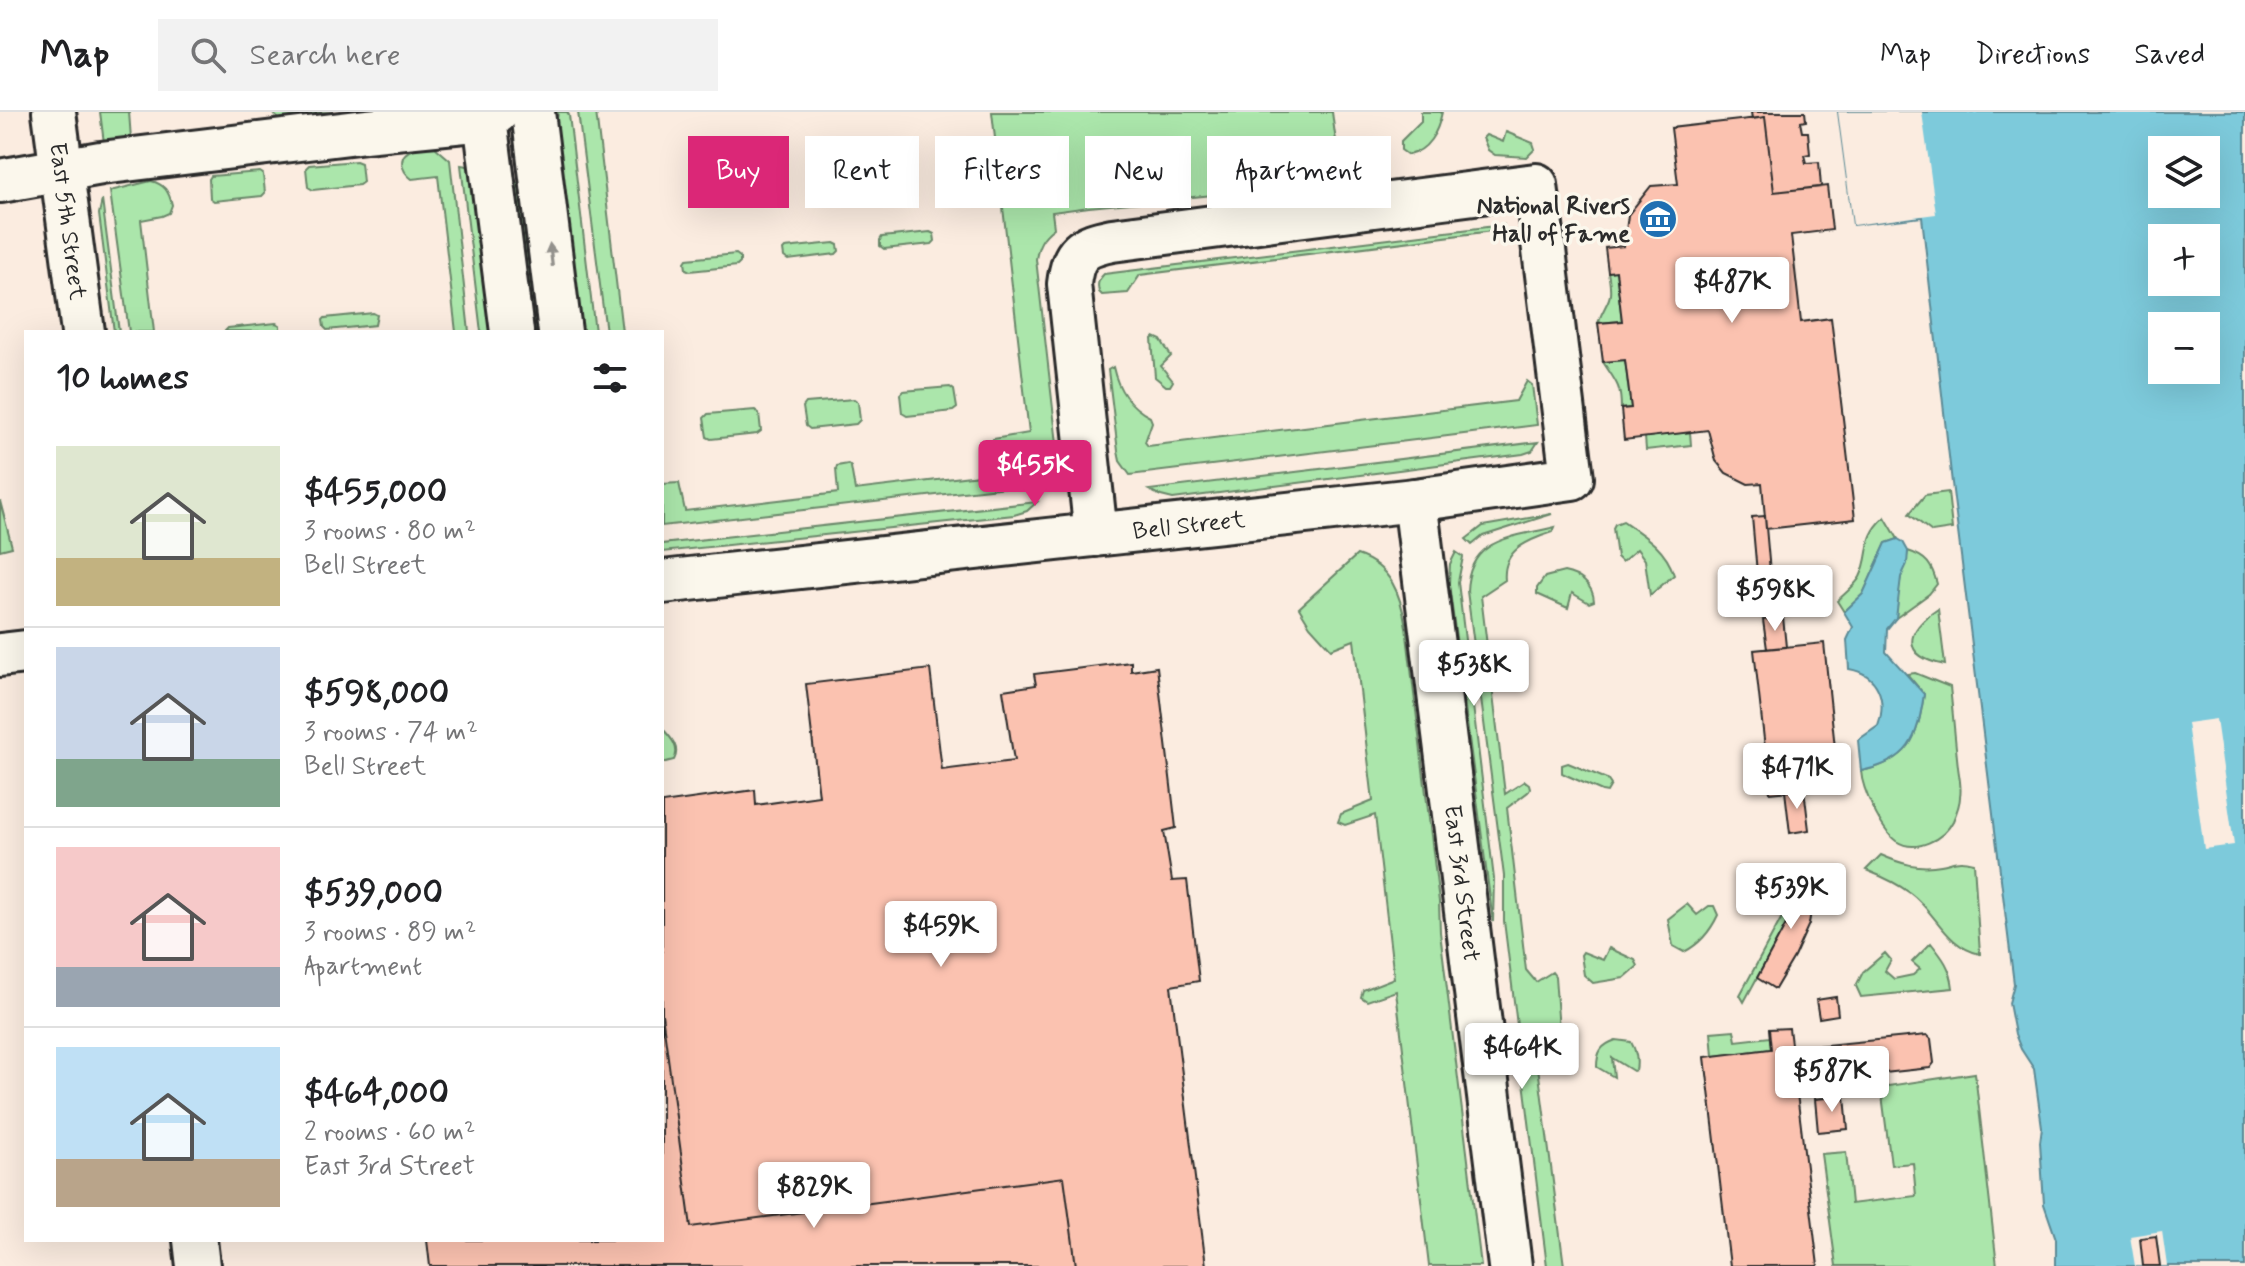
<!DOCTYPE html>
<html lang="en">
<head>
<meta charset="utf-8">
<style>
	body { margin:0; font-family:Mynerve,sans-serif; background:#f2f2f2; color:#202124; height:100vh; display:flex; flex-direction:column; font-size:30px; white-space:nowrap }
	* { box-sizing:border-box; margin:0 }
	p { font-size:26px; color:#757577 }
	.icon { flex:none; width:44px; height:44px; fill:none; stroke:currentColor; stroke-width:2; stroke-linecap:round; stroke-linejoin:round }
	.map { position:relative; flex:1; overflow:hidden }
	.sheet { position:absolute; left:24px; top:218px; width:640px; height:912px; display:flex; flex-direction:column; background:#fff; border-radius:0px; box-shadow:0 8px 32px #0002 }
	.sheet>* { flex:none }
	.top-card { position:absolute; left:688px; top:24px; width:760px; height:72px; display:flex; gap:16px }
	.buttons { position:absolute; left:2148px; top:24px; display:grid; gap:16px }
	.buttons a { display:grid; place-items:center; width:72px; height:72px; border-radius:0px; background:#fff; box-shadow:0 8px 32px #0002; font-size:40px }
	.price { position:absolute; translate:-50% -68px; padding:0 18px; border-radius:8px; background:#fff; color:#222; font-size:26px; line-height:52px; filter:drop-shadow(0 2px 4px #0008) }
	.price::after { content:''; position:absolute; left:50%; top:48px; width:24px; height:18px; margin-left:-12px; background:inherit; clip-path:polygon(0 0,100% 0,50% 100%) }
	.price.active { background:#db2777; color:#fff }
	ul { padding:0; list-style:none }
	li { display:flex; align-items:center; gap:24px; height:200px; padding:0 32px }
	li+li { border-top:2px solid #e0e0e0 }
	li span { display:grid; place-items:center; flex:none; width:224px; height:160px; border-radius:0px; color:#555 }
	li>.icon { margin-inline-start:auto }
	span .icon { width:96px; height:96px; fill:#fffc; stroke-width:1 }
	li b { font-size:34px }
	h2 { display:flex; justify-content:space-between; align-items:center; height:96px; padding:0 32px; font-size:34px }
	.chip { padding:0 28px; border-radius:0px; background:#fff; box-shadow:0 8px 32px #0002; font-size:28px; line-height:72px }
	.chip.active { background:#db2777; color:#fff }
	header { display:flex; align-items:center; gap:48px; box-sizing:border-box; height:112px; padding:0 40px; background:#fff; border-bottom:2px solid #e0e0e0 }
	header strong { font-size:38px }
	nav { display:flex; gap:44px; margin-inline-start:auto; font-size:28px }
	.search { width:560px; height:72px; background:#f2f2f2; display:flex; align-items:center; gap:20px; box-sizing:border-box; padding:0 28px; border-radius:0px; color:#757577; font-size:30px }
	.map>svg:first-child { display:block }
</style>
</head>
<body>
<header>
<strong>Map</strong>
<div class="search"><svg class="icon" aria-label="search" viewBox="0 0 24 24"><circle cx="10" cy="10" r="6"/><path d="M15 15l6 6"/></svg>Search here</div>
<nav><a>Map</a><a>Directions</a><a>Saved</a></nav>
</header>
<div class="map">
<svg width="2245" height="1154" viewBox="0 0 2245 1154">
	<rect width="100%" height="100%" fill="#fbece0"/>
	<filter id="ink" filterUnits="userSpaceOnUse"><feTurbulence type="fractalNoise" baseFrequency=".0125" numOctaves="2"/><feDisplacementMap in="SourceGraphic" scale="16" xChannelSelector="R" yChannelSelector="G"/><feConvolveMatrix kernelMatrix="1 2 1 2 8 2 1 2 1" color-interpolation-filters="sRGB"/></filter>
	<g filter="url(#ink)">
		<path fill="#abe6ab" stroke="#6b886b" stroke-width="2" d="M100,0h29l2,27 -27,4z
			M271,0h87l-69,10 -9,-2z
			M558,0h9l2,3 26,217h-17l-23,-200z
			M578,0h18l26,220h-16z
			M992,0h340c5,36 1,33 30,56v7l-5,5 -28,4 -240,23 -37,5 2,16c-12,9 -16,17 -18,31l21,185 -1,26 -5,12 -389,44v-42l17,-1 6,28 153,-18 -2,-24 1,-3 11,-2 3,3 4,23 140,-17 -2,-34 36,-6z
			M1421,0h21c-4,20 -14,39 -34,43l-7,-5v-9l20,-20z
			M1506,20l27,11 2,6 -8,8 -32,-2 -7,-5 -5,-12 3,-3 17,7z
			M435,35l15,13 19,172h-13l-18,-156 -26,3c-12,-9 -15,-25 2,-30 7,-2 14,-2 21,-2z
			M356,49l5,2 2,19 -4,3 -46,5 -5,-3 -2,-19 3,-3z
			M461,53l6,1 5,5 26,161h-17z
			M260,60l3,2 2,19 -3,3 -48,5 -4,-3 -1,-19 2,-3z
			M151,69c13,3 18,10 21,24l-3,8 -7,3 -21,4 13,112h-25l-19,-141z
			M521,69l25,151h-17l-18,-143 4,-5z
			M102,88l17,132h-5l-15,-118z
			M1503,113l-3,5 -360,45 -12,18 -26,2 -3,-3c-2,-8 -1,-12 5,-18z
			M930,120l4,2 1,7 -3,3 -48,5 -4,-3v-6l2,-3z
			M834,131l4,2 1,6 -3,3 -48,6 -4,-3 -1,-7 2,-2z
			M736,142l4,3v6l-3,3 -47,5 -4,-2 -1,-7 2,-3z
			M1616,159l6,50 -24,2c9,-26 16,-19 10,-51z
			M373,201l4,2 -2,10 -48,5 -3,-3 -1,-7 2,-2z
			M276,211l4,2v7l-55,-1 3,-3z
			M1154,225l7,3 10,16 -10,10 12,15 -3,5h-4l-11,-9 -3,-38z
			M1625,248l6,48 -10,1c0,-24 -5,-27 -18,-47z
			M1113,255c5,23 16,39 37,50l2,5 -7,20 3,4 368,-45 11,-20 5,4 5,40 -407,50 -10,-14 -2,-10 -10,-81z
			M950,275l4,3 3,18 -4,3 -46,5 -5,-3 -2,-19 3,-3z
			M854,287l4,3 2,18 -4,4 -46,5 -4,-3 -3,-19 3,-4z
			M755,298l4,3 2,18 -4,3 -46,5 -4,-2 -3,-19 4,-4z
			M1690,320l1,13 -45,5 -1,-13z
			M1538,330l-6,9 -9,3 -350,45 -12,-3 -12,-6z
			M1948,380l4,37 -20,3 -23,-18 16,-19z
			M0,389l12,46 -12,3z
			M1037,390l-10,9 -13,4 -352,37v-8z
			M1552,402l-69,22 -11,9 -6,-6 17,-13z
			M1885,405l13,22 -12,4 -23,51 -19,18 -7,-11c7,-7 18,-15 23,-24 12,-24 1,-38 25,-60z
			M1623,409c22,15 43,28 51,54l-24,20 -5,-35 -8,-11 -15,13 -5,-5 -4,-29 2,-4z
			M1555,415l-2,5c-25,8 -51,18 -48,48l-24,16 24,198 20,-13 4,3 1,4 -2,4 -21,16 19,162 10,12 16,-10 3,4 5,68 -22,23 26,199h-17l-43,-345v-45l-37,-285c2,-54 45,-53 88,-64z
			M1908,439c19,6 24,14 29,33l-8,10 -33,24c1,-14 2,-28 5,-41 3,-10 6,-16 7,-26z
			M1456,440l7,5 -5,25 36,297 -1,43 -44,-338 1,-20z
			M1357,443c34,11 44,40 49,72l33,275 1,30 41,334h-52l-33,-275 -29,10 -6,-4 2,-7 31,-12 -19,-163 -30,10 -7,-3 3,-8 32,-13 -19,-161 -23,9 -21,-23 -11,-18z
			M1564,460c15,3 29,12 30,29l-5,2 -17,-10 -4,15 -31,-14v-6l8,-11z
			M1938,497l7,56c-45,-9 -40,-34 -7,-56z
			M1915,561l35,14c3,27 5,53 8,80 1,9 4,21 2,30 0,7 -4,17 -7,24 -9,18 -37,33 -57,20 -15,-11 -34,-52 -35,-70 49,-10 56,-31 63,-77l-17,-20z
			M662,616c8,9 19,19 12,32l-12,3z
			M1568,651l39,16 4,6 -4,7 -5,-1 -36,-16 -4,-2v-8z
			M1881,743c20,9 38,14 60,10 15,-3 17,-6 33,-2l6,91c-34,-7 -44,-42 -70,-61 -13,-10 -29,-17 -44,-23z
			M1795,761l-5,44 -46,85 -4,-7 42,-78 4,-13 2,-28z
			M1687,792l10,11 12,-9h5l4,9c-7,15 -18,29 -34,37l-11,-6 -5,-27z
			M1931,831c12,15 20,25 22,45l-92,9 -5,-11 7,-14 22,-19 6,7 -6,11 9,8 19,-4 7,-6 -8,-7z
			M1609,836l26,12 3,6 -14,12 -31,5 -9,-8 -3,-20 2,-3 20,8z
			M1734,918l2,11 34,-4 1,12 -58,7 -2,-24z
			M1616,928l15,2c5,8 7,19 5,28l-3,1 -21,-13 2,19 -17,-10c0,-15 4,-22 19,-27z
			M1975,961l22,193h-161l-15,-112 25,-2 5,52 65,-8 -3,-33 -22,2 -10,-78z"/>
		<path fill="#7dcadb" stroke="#5c8a95" stroke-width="2" fill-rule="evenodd" d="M1838,0h407v1154h-189v-27l-12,-35 -4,-62 2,-15 -8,-58 -13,-20 -6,-15 -6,-31 5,-19 -62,-501 -30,-266 -69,8zM2162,38h44v44h-44zM2162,126h44v44h-44zM2162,214h44v44h-44z
			M1898,427l5,3 5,9 -1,13 -6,13 -5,41 -9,11 -1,23 38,42c-7,46 -14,67 -63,77l-3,-31 20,-14c9,-26 1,-52 -29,-57l-2,-29 6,-13 -9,-15 19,-18 23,-51z"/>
		<path fill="#fbece0" d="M1838,0h84l14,102 -83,11z
			M2216,607l18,126 -30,4 -17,-126z
			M2162,1119l5,35h-32l-5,-30z"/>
		<path fill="#fbc2b0" stroke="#2b2b2b" stroke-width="2" d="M1751,0h54l1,9 -6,1 2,10h6l2,22 -6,1 2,8 13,-1 2,25 -47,5 -9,-75 -13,2z
			M1765,5l9,75 53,-6 5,44 -41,5 10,87 30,-4 24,201 -89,10 -4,-46 -14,1 -22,-11 -10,-12 -8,-31 -84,10 -3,-31 10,-1 -6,-48 -22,2 -5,-39 24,-2 -6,-50 -8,1 -3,-24 19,-2 4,-31 23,-29 27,-2 -7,-56z
			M1765,404l5,56 -13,1 -5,-56z
			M1783,505l3,30 -19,2 -4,-29z
			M1824,531l15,143 -69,7 -16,-143z
			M1131,550v9l26,-4 19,161 -12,3 8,50 15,-1 12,101 -28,5 35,280h-130l-12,-89 -373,50 -29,-213v-211l93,-13 1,15 63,-9 -13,-112 124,-15 12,101 72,-9 -11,-71 33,-5 -2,-11z
			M1804,677l5,41 -19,3 -5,-42z
			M1814,759v21l-5,32 -15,33 -19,32 -18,-11 33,-61 5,-44z
			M1836,885l2,18 -19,3 -3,-18z
			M662,902l29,213 373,-50 12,89h-646l-3,-26h235z
			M1789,916l29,238h-88l-25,-209 66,-8 -2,-20z
			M1927,923l4,4 3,24 -4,5 -110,12 -18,-2 -3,-26 17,-6z
			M1845,984l3,33 -30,3 -3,-33z
			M2156,1124l4,30h-17l-3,-28z"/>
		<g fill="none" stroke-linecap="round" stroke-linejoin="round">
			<defs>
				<g id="minor">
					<path id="s1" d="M54,0l29,220"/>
					<path d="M533,0l27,220"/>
					<path d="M485,7l27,213"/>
					<path d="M0,69l101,-18 265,-32 119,-12 12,-7"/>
					<path id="s2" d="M1415,388l95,766"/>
					<path id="s3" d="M662,470l753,-82 157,-22 -36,-293 -424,55c-30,6 -39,12 -43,44l27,251"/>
					<path d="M0,543l26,-3"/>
					<path d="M195,1128l3,26"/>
				</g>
			</defs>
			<use href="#minor" stroke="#2b2b2b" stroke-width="48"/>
			<use href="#minor" stroke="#fbf7ec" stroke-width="42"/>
		</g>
		<defs><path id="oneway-solid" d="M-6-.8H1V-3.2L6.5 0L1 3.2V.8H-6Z" transform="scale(2)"/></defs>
		<use fill="#93918c" href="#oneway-solid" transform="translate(551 143) rotate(-97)"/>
	</g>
	<defs>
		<symbol id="museum-disc" viewBox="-11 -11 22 22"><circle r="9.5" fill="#1f6fb2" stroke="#fbf7ec"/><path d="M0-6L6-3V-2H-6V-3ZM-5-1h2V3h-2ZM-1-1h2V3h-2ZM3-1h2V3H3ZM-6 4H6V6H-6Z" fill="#fff"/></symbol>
	</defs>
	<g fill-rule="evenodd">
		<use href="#museum-disc" x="1636" y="85" width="44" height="44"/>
	</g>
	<g text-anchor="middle" stroke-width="7" stroke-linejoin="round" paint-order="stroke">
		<g font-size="24" font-weight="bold" fill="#2b2b2b" stroke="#fbf7ec" text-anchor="end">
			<text x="1630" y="101">National Rivers<tspan x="1630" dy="28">Hall of Fame</tspan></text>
		</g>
		<g font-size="24" fill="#2b2b2b" stroke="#fbf7ec">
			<text dy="8" stroke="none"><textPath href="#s1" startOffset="110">East 5th Street</textPath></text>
			<text dy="8" stroke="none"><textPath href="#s3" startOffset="530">Bell Street</textPath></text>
			<text dy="8" stroke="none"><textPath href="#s2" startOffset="386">East 3rd Street</textPath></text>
		</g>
	</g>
</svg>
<div class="buttons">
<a><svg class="icon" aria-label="layers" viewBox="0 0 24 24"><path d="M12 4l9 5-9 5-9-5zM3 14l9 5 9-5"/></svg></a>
<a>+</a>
<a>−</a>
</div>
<b class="price" style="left:1732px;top:213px">$487K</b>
<b class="price active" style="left:1035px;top:396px">$455K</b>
<b class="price" style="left:1775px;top:521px">$598K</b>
<b class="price" style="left:1474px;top:596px">$538K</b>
<b class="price" style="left:1797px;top:699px">$471K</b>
<b class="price" style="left:1791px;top:819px">$539K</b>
<b class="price" style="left:941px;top:857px">$459K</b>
<b class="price" style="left:1522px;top:979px">$464K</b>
<b class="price" style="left:1832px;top:1002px">$587K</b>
<b class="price" style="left:814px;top:1118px">$829K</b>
<div class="top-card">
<a class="chip active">Buy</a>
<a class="chip">Rent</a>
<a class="chip">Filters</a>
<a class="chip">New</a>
<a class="chip">Apartment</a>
</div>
<section class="sheet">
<h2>10 homes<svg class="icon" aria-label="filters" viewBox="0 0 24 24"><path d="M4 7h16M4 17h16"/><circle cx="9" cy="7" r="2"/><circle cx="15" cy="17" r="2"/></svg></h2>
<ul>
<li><span style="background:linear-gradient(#dfe7d0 70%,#c2b280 0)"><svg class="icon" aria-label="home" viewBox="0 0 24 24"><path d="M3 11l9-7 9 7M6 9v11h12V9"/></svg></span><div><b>$455,000</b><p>3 rooms · 80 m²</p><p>Bell Street</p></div></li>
<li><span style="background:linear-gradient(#c9d6e8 70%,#7fa58c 0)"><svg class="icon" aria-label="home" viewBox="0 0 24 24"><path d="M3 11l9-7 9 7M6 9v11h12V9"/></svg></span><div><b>$598,000</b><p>3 rooms · 74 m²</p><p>Bell Street</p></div></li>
<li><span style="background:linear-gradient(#f6c9c9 75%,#9aa5b1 0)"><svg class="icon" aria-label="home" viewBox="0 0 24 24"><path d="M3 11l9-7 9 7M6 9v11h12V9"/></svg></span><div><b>$539,000</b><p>3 rooms · 89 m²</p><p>Apartment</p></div></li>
<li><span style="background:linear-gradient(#bfe0f5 70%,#b9a48a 0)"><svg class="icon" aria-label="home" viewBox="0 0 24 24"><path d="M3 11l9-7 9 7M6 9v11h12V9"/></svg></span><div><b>$464,000</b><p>2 rooms · 60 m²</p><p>East 3rd Street</p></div></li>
</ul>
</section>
</div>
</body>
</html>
